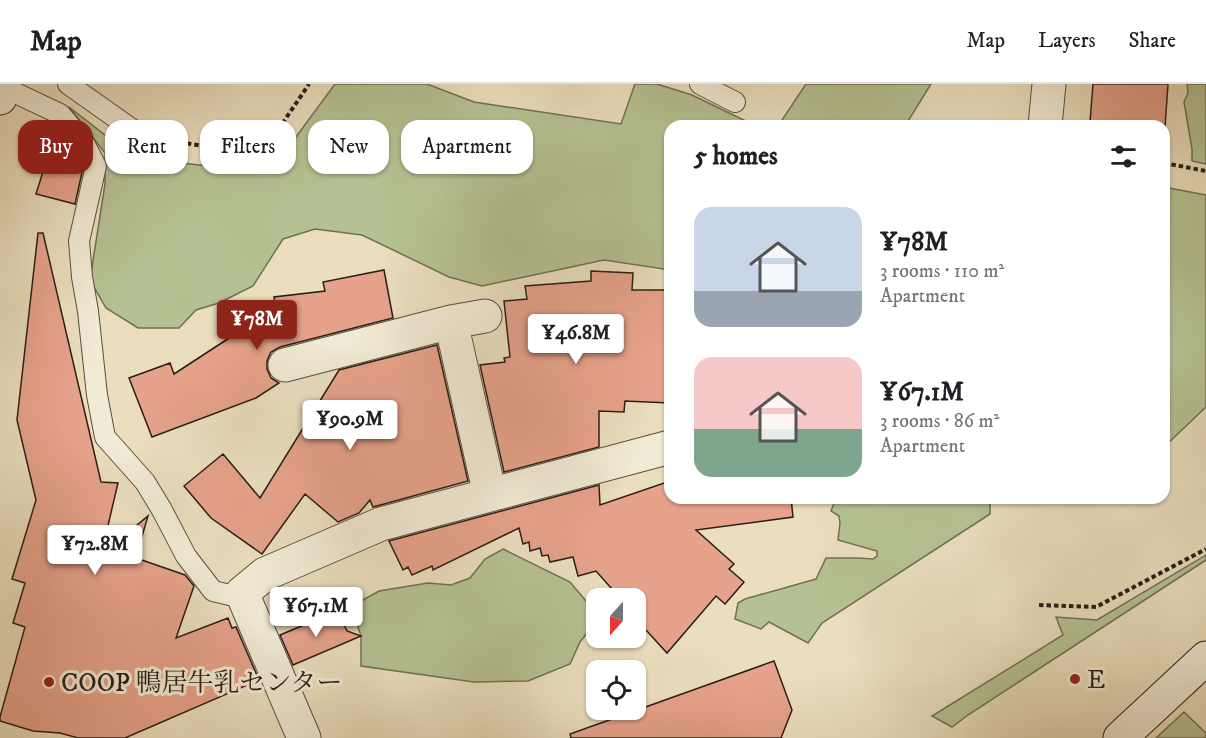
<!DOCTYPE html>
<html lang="en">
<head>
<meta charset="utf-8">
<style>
	body { margin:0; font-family:"IM FELL DW Pica","Noto Serif JP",serif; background:#f2f2f2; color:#202124; height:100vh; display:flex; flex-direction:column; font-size:22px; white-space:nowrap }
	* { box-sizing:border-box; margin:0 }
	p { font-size:20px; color:#757577 }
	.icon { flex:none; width:33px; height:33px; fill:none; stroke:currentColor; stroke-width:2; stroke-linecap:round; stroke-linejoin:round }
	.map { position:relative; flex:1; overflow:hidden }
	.details { position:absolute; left:664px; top:36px; width:506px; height:384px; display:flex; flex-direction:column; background:#fff; border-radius:18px; box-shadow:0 2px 4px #0004 }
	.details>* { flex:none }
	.hud { position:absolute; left:18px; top:36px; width:556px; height:54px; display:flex; gap:12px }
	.needle { width:39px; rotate:201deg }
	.buttons { position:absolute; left:586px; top:504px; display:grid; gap:12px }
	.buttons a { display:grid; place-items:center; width:60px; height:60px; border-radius:12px; background:#fff; box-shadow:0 2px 4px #0004; font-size:30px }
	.price { position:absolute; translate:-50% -51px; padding:0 14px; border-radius:6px; background:#fff; color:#222; font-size:20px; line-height:39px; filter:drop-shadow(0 2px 3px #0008) }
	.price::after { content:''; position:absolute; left:50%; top:36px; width:18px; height:14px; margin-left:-9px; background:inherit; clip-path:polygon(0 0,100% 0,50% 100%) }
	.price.active { background:#8f2418; color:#fff }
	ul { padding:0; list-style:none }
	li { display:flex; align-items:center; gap:18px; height:150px; padding:0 30px }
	li span { display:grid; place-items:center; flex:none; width:168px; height:120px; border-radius:18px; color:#555 }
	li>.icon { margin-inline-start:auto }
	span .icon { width:72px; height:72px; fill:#fffc; stroke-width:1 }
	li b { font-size:26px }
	h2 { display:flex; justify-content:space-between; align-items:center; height:72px; padding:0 30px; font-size:26px }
	.pill { padding:0 21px; border-radius:18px; background:#fff; box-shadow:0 2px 4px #0004; font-size:21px; line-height:54px }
	.pill.active { background:#8f2418; color:#fff }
	header { display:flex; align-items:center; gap:36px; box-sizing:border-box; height:84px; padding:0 30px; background:#fff; border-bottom:2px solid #e0e0e0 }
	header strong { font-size:28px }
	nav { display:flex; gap:33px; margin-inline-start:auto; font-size:21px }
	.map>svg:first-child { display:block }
</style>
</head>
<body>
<header>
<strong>Map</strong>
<nav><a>Map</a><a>Layers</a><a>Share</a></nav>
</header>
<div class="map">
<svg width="1206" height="654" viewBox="0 0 1206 654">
	<rect width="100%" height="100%" fill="#eadebd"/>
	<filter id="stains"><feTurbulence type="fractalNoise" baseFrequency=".00333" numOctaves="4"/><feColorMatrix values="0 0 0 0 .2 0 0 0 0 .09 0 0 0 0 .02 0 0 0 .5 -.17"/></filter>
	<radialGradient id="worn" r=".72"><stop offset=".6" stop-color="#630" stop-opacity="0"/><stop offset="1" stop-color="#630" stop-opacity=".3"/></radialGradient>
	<path fill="#b5c192" stroke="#707054" stroke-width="1.5" d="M335,0h92l47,18 147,22 14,-40h22l35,11 64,31h-86v144l-66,-10 -122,26 -33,-9 -87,-42 -47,-6 -32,10 -30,47 -34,17 -23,7 -17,18h-41l-32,-20 -16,-28 15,-96v-31l-36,-46 40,31 45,22 63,7 51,-5 28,-25z
		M806,0h125l-26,42h-127z
		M1187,0h19v80l-14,-3v-12l-8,-47 4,-9z
		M1164,103l42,8v212l-42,40z
		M836,414h154v16l-168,109 -14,20 -39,-21 -8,7 -26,-10 3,-16 7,-4 71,-20 10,-21h31l16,1 4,-3v-5l-39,-11 2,-17 -1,-7 -8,-5z
		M503,465l67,33 16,19 8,23 -14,18 -10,22 -42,17 -54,1 -113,-16v-30l-7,-21v-10l25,-14 49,-8 23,2 19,-7 15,-19z
		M1206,471v5l-238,155 -16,12 -20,-11 131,-81 -7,-18 41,3z
		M1184,628l22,21v5h-50z"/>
	<path fill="#e6a28b" stroke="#2a1e16" stroke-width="1.5" d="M1093,0h75l-3,43 -75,-5z
		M51,62l25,8 7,14 -8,36 -39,-10z
		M38,149h5l58,249 17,1 -17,72 47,-39 -10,34 3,1 -2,8 46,16 9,11 -18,52 52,-20 4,10 4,-1 23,53 -134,58h-47l-18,-5 -27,-2 -33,-10v-4l25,-90 -12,-4 12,-40 -13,-4 24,-79 -19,-80z
		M384,186l9,48 -113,29 -9,5 -4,9v8l4,9 8,5 -23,15 -104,39 -23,-59 41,-15 4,11 72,-47 -2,-19 31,-4 -1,-7 51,-6 -2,-9z
		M591,187l42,2 -1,17h38v113l-45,-2 -1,11 -25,-1v36l-95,25 -24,-107 25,-3 -1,-4 6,-1 -6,-56 23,-2 -2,-13 66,-5z
		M437,261l31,136 -95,26 -3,-7 -11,13 -21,9 -33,-28 -43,60 -51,-36 -27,-32 39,-32 37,44 79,-128z
		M670,397v17h121l2,19 -97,13 38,34 -5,5 15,13 -19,22 -9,-8 -49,57 -21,-23 -10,1v-33h-16l-24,-27 -18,5 -5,-19 -23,5 -2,-7 -6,1 -2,-8 -10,3 -1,-9 -6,2 -4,-16 -86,42 -1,-4 -20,9 -4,-8 -5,3 -14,-29 210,-56 1,20z
		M338,527l9,20 14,5 -68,29 -13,-30z
		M774,577l18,49 -11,28h-210l-1,-4z"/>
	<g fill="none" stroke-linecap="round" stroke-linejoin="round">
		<defs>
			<path id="lane" d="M1,0l2,3 57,27 23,27 13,25 -17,75 3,36 6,34 9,84 8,42 40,45 17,28 24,46 27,35 21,5 8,-3
				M68,0l75,53
				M700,0l35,18"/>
			<path id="street" d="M1045,42l4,-42
				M451,238l39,173
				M285,281l166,-43 34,-6
				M304,654l-62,-145 23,-19 116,-50 289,-77"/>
			<path id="secondary" d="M0,14l4,-14
				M1120,654l86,-80"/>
		</defs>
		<use href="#lane" stroke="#5a4e40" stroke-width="22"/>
		<use href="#street" stroke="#5a4e40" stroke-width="35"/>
		<use href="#secondary" stroke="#2a1e16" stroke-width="35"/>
		<path stroke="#2a1e16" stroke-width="4" stroke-dasharray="4.5 3" stroke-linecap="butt" d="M172,57l57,9 45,-14 35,-52
			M1164,79l42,8
			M1039,521l57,2 110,-58"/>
		<use href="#lane" stroke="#f1ead4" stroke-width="20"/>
		<use href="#street" stroke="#f1ead4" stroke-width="33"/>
		<use href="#secondary" stroke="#f1ead4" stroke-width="33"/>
	</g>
	<g fill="#8f2418" stroke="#f1ead4" stroke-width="2">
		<circle cx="1075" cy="595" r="6"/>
		<circle cx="49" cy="598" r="6"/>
	</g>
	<g text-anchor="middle" stroke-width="6" stroke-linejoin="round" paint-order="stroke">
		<g font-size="26" fill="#2a1e16" stroke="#f1ead4" text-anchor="start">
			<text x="1087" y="604">E</text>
			<text x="61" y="607">COOP 鴨居牛乳センター</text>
		</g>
	</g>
	<rect width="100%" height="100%" filter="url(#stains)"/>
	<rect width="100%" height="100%" fill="url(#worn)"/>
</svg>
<div class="buttons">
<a><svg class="needle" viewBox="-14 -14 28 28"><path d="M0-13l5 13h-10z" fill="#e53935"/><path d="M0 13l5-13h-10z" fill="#757577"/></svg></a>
<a><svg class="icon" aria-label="locate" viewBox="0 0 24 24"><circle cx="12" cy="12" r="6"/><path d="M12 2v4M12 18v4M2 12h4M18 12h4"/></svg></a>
</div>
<b class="price active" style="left:257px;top:267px">¥78M</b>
<b class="price" style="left:576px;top:281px">¥46.8M</b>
<b class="price" style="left:350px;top:367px">¥90.9M</b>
<b class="price" style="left:95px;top:492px">¥72.8M</b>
<b class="price" style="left:316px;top:554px">¥67.1M</b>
<div class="hud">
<a class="pill active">Buy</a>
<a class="pill">Rent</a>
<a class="pill">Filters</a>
<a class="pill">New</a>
<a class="pill">Apartment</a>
</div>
<section class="details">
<h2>5 homes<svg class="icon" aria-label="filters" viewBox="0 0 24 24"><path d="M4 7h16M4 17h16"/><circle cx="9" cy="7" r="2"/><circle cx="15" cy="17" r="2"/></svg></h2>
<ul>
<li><span style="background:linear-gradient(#c9d6e8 70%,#9aa5b1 0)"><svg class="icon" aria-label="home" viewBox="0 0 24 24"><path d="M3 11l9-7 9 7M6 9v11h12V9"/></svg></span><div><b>¥78M</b><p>3 rooms · 110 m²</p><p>Apartment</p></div></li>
<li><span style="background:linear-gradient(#f6c9c9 60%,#7fa58c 0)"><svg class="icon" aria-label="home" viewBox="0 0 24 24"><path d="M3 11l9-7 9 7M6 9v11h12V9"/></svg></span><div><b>¥67.1M</b><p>3 rooms · 86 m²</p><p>Apartment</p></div></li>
</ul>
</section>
</div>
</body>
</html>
